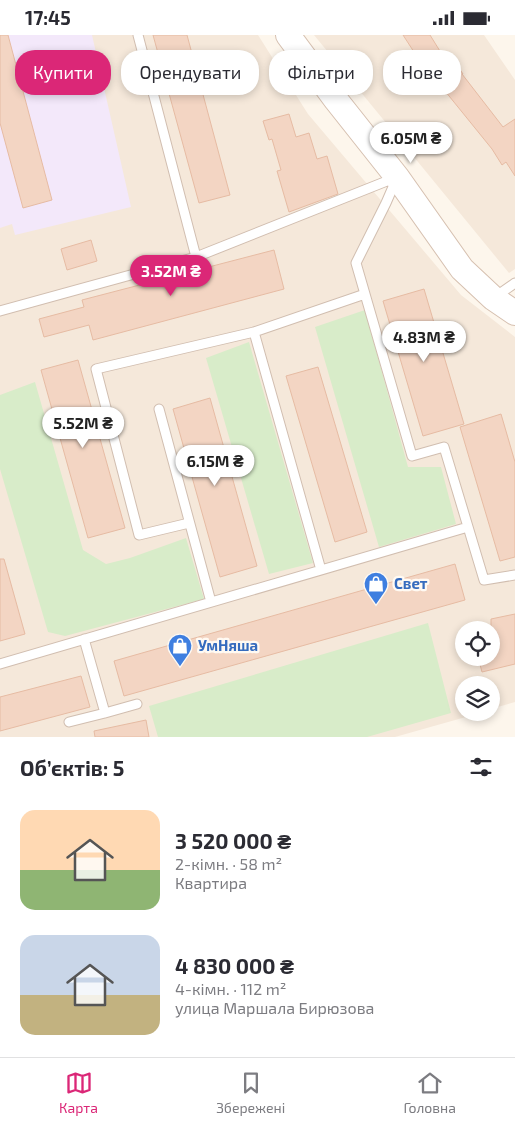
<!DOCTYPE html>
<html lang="uk">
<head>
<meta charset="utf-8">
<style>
	body { margin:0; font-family:"Exo 2",sans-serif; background:#f2f2f3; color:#2b2b33; height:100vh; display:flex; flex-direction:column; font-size:19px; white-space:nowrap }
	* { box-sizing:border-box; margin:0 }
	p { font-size:16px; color:#7c7c81 }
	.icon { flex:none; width:28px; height:28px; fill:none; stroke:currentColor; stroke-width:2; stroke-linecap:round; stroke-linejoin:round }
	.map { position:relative; height:702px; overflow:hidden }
	.sheet { display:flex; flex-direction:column; background:#fff; flex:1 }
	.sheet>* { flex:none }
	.top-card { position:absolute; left:15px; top:15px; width:485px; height:45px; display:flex; gap:10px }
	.tools { position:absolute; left:455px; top:586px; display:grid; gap:10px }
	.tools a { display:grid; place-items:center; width:45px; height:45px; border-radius:50%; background:#fff; box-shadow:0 2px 8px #0003; font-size:25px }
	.price { position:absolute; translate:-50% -42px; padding:0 11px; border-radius:18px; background:#fff; color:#222; font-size:16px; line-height:32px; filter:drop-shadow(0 1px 2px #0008) }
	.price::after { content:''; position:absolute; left:50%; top:30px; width:15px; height:11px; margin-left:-8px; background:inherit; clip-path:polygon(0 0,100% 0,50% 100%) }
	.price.active { background:#db2777; color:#fff }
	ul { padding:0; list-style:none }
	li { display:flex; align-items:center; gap:15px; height:125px; padding:0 20px }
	li span { display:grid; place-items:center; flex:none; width:140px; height:100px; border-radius:15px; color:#555 }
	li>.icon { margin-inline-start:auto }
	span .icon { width:60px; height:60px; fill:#fffc; stroke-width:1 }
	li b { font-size:21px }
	h2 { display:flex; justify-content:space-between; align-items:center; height:60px; padding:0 20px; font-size:21px }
	.tag { padding:0 18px; border-radius:20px; background:#fff; box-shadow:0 2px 8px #0003; font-size:18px; line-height:45px }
	.tag.active { background:#db2777; color:#fff }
	.status { display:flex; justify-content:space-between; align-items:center; height:35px; padding:0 25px; background:#fff; direction:ltr }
	.status svg { height:14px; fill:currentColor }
	.tabs { display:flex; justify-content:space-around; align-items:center; height:70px; border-top:1px solid #e1e1e2; background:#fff; font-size:14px; color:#7c7c81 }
	.tabs a { display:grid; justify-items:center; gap:2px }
	.tabs .active { color:#db2777 }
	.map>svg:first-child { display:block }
</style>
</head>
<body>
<div class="status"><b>17:45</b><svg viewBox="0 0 49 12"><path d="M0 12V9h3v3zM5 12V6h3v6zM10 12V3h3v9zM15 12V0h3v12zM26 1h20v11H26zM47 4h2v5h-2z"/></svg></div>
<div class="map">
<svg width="515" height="702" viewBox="0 0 515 702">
	<rect width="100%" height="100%" fill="#fdf6ec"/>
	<path fill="#f5e8da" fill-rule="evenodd" d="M0,0h258l50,79 153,181 54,42v365l-24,7v-24h-27v28h16l-85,24h-395zM464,595h27v27h-27z
		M314,0h170l31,45v189l-6,4z"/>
	<path fill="#f3e8fa" d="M0,0h92l39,172 -116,28 -3,-11 -12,4z"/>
	<path fill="#d8ecc9" d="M365,275l43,157h33l15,57 -77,23 -64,-220z
		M249,307l64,221 -44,11 -63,-216z
		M35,347l48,168 23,14 24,-6 56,-20 18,61 -139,37 -17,-4 -48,-163v-74z
		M428,588l23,90 -84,24h-209l-9,-31z"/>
	<path fill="#f3d5c3" stroke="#e6bba3" d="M0,0h8l44,165 -29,8 -23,-85z
		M153,0h34l43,160 -31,8z
		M403,0h27l13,21 5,-4 15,22h-1l41,53 12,-8v57l-9,-14 -4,3 -10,-16 -47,-58 -29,-41 -2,2z
		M289,79l7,23 13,-4 8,26 10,-3 11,38 -49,18 -12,-41 4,-1 -9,-31 -3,1 -6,-19z
		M91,205l6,21 -30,9 -6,-21z
		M274,215l10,39 -191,51 -4,-15 -45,12 -5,-18 45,-12 -2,-7z
		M424,254l40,135 -41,12 -40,-135z
		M78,325l47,168 -37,10 -47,-168z
		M318,332l49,165 -32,10 -49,-166z
		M210,363l47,168 -37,11 -47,-168z
		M501,379l14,48v95l-15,4 -40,-134z
		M0,524h4l21,75 -25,7z
		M455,529l10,36 -341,96 -10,-35z
		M515,579v50l-33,8 -4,-15h13v-38z
		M81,641l9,31 -90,24v-34z
		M146,685l3,17h-54l-1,-6z"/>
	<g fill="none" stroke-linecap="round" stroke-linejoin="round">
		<defs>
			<path id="service" d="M138,0l58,222
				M396,145l-10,23 -30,60 56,193 32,-9 40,133 31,-5
				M495,262l20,-14
				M0,276l196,-54 201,-80
				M254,297l111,-38
				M159,374l52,193
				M189,488l-50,12 -43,-166 158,-37 67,238
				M84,604l21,74 32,-9
				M0,629l468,-137
				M69,687l36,-9"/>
			<path id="secondary" d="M288,0l48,65 61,77 65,92 31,29 22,15"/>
		</defs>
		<use href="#service" stroke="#d1beb0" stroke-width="11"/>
		<use href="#secondary" stroke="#d6c0b0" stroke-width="26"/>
		<use href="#service" stroke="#fff" stroke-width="9"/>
		<use href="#secondary" stroke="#fff" stroke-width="24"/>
	</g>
	<defs>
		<symbol id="shop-pin" viewBox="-11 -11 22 30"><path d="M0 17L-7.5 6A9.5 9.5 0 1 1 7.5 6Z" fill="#3f7fe0" stroke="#fffaf3"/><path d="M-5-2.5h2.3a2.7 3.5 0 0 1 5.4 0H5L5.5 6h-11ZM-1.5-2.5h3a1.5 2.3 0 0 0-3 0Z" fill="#fff"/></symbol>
	</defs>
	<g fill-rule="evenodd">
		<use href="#shop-pin" x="362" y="535" width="28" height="38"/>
		<use href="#shop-pin" x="166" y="597" width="28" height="38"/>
	</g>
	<g text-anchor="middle" stroke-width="4.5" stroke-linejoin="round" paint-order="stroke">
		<g font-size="15" font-weight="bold" fill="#366cbe" stroke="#fffaf3" text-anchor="start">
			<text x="394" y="554">Свет</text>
			<text x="198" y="616">УмНяша</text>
		</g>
	</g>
</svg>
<div class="tools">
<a><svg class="icon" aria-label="locate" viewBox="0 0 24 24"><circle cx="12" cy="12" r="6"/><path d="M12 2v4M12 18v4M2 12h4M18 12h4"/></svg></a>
<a><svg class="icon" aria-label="layers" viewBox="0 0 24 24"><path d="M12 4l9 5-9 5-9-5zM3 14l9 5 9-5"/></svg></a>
</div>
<b class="price" style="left:411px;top:129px">6.05M ₴</b>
<b class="price active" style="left:171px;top:262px">3.52M ₴</b>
<b class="price" style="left:424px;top:328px">4.83M ₴</b>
<b class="price" style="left:83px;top:414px">5.52M ₴</b>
<b class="price" style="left:215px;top:452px">6.15M ₴</b>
<div class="top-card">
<a class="tag active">Купити</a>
<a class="tag">Орендувати</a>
<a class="tag">Фільтри</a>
<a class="tag">Нове</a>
</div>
</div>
<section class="sheet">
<h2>Об’єктів: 5<svg class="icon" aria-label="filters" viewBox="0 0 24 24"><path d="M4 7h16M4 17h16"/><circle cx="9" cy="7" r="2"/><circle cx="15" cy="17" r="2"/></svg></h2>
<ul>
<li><span style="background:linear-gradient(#ffd9b3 60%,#8fb573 0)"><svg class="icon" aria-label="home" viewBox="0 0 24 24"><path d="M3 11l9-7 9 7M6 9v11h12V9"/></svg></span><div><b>3 520 000 ₴</b><p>2-кімн. · 58 m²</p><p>Квартира</p></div></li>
<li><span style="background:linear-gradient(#c9d6e8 60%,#c2b280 0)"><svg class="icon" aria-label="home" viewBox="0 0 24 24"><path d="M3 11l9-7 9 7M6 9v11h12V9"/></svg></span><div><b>4 830 000 ₴</b><p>4-кімн. · 112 m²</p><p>улица Маршала Бирюзова</p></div></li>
</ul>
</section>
<nav class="tabs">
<a class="active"><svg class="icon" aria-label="map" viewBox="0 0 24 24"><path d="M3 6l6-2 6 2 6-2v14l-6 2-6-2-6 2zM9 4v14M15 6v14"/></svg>Карта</a>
<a><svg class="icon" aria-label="saved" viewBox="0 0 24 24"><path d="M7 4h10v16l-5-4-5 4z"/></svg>Збережені</a>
<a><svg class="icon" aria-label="home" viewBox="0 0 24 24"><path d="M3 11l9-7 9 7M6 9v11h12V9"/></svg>Головна</a>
</nav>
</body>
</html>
